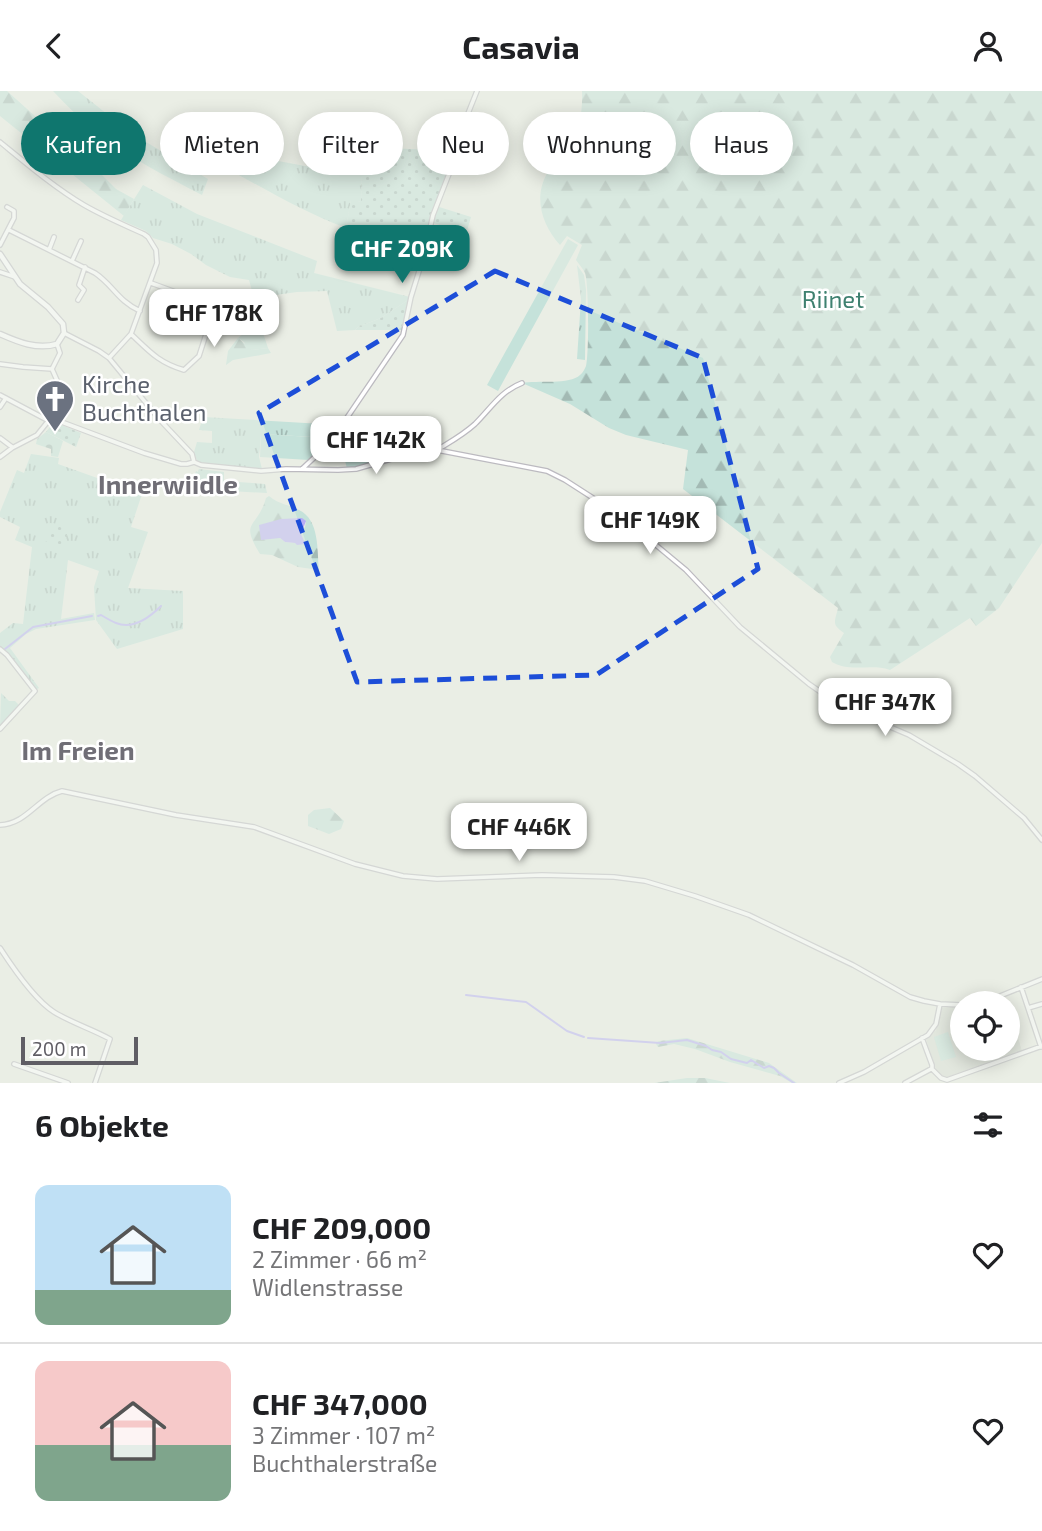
<!DOCTYPE html>
<html lang="de">
<head>
<meta charset="utf-8">
<style>
	body { margin:0; font-family:"Exo 2",sans-serif; background:#f6f6f6; color:#202124; height:100vh; display:flex; flex-direction:column; font-size:26px; white-space:nowrap }
	* { box-sizing:border-box; margin:0 }
	p { font-size:23px; color:#757577 }
	.icon { flex:none; width:38px; height:38px; fill:none; stroke:currentColor; stroke-width:2; stroke-linecap:round; stroke-linejoin:round }
	.map { position:relative; height:992px; overflow:hidden }
	.side { display:flex; flex-direction:column; background:#fff; flex:1 }
	.side>* { flex:none }
	.hud { position:absolute; left:21px; top:21px; width:1001px; height:63px; display:flex; gap:14px }
	.tools { position:absolute; left:950px; top:900px; display:grid; gap:14px }
	.tools a { display:grid; place-items:center; width:70px; height:70px; border-radius:50%; background:#fff; box-shadow:0 4px 18px #0003; font-size:35px }
	.scale { position:absolute; left:21px; bottom:18px; width:117px; box-sizing:border-box; padding-left:7px; border:4px solid #5f5d64; border-top:0; font-size:19px; line-height:24px; white-space:nowrap; color:#5f5d64; -webkit-text-stroke:5px #fff; paint-order:stroke }
	.price { position:absolute; translate:-50% -60px; padding:0 16px; border-radius:14px; background:#fff; color:#222; font-size:23px; line-height:46px; filter:drop-shadow(0 2px 4px #0008) }
	.price::after { content:''; position:absolute; left:50%; top:42px; width:21px; height:16px; margin-left:-10px; background:inherit; clip-path:polygon(0 0,100% 0,50% 100%) }
	.price.current { background:#0f766e; color:#fff }
	ul { padding:0; list-style:none }
	li { display:flex; align-items:center; gap:21px; height:175px; padding:0 35px }
	li+li { border-top:2px solid #e0e0e0 }
	li span { display:grid; place-items:center; flex:none; width:196px; height:140px; border-radius:14px; color:#555 }
	li>.icon { margin-inline-start:auto }
	span .icon { width:84px; height:84px; fill:#fffc; stroke-width:1 }
	li b { font-size:30px }
	h2 { display:flex; justify-content:space-between; align-items:center; height:84px; padding:0 35px; font-size:30px }
	.pill { padding:0 24px; border-radius:32px; background:#fff; box-shadow:0 4px 18px #0003; font-size:24px; line-height:63px }
	.pill.current { background:#0f766e; color:#fff }
	header { display:flex; justify-content:space-between; align-items:center; height:91px; padding:0 35px; background:#fff; font-size:32px; font-weight:700 }
	.map>svg:first-child { display:block }
</style>
</head>
<body>
<header><svg class="icon" aria-label="back" viewBox="0 0 24 24"><path d="M15 5l-7 7 7 7"/></svg>Casavia<svg class="icon" aria-label="person" viewBox="0 0 24 24"><circle cx="12" cy="8" r="4"/><path d="M4 21q1-7 8-7t8 7"/></svg></header>
<div class="map">
<svg width="1042" height="992" viewBox="0 0 1042 992">
	<defs>
		<pattern id="grass-tufts" width="24" height="20" patternUnits="userSpaceOnUse" patternTransform="scale(1.75)"><rect width="24" height="20" fill="#c5e2da"/><path d="M3 7l-1-3M5 7V3M7 7l1-3M15 17l-1-3M17 17v-4M19 17l1-3" fill="none" stroke="#a3bab4"/></pattern>
		<pattern id="forest-firs" width="22" height="20" patternUnits="userSpaceOnUse" patternTransform="scale(1.75)"><rect width="22" height="20" fill="#c5e2da"/><path d="M5 1l3.5 6h-7zM16 11l3.5 6h-7z" fill="#a3bab4"/></pattern>
		<pattern id="cemetery-stones" width="16" height="16" patternUnits="userSpaceOnUse" patternTransform="scale(1.75)"><rect width="16" height="16" fill="#c5e2da"/><path d="M2 7V4a2 2 0 0 1 4 0v3zM10 15v-3a2 2 0 0 1 4 0v3z" fill="#a3bab4"/></pattern>
		<pattern id="park-dots" width="8" height="8" patternUnits="userSpaceOnUse" patternTransform="scale(1.75)"><rect width="8" height="8" fill="#c5e2da"/><path d="M2 2h.1M6 6h.1" fill="none" stroke="#a3bab4" stroke-width="1.8" stroke-linecap="round"/></pattern>
	</defs>
	<rect width="100%" height="100%" fill="#eaeee5"/>
	<path fill="#d9ddd4" d="M1008,914l14,46 -77,27 -9,-8 -10,-31 10,-9 6,-22 20,-2v42h46z"/>
	<path fill="url(#grass-tufts)" d="M53,0h25l53,42 77,46 -6,16c-36,-19 -73,-37 -105,-62 -16,-13 -30,-27 -44,-42z
		M222,57c46,13 93,20 140,27l-1,27 -10,-2 -5,28c-46,-17 -87,-43 -130,-65z
		M143,94l54,29 120,47 -3,12 96,24 -2,3 -27,18 -23,9 -3,3 -18,1 -10,-40 -30,1 -43,6 -5,-18 -19,-3 -24,-12 -15,-11 -19,-10 -19,-6 -7,-7 -25,-11z
		M577,174l7,10 2,15 -1,70 -8,-1 4,-60z
		M203,326l137,8 -10,13 -69,-4 -2,23 3,12 -60,-6 -5,-2 -3,-9 3,-10 15,1v-12l-13,-1z
		M341,338l58,4 3,21 -46,14 -9,1 -7,-30 -6,-1z
		M31,363l28,4 -1,6 84,30 -11,33 17,5 -20,56 55,3v38l-66,20 -21,-29 -2,-33 5,-16 -31,-11 -7,59 33,-6 1,7 -59,9 -10,5 -16,14 29,40 -4,2 -29,-39 -6,-3v-15l13,-10 10,1 9,-77 -17,-7 5,-13 -20,-10v-5l17,-42 7,3z
		M199,378l25,3v9l41,3 2,9 -57,-3 -9,-7 -8,-3 3,-9 2,1z
		M1,602l8,8h6l5,5 -20,22z"/>
	<path fill="url(#forest-firs)" fill-rule="evenodd" d="M0,0h7l29,26 23,26 11,10 21,11 25,25 18,10 -10,17 -124,-100z
		M582,0h460v452l-43,65 -23,18 -6,-8 -80,52c-19,-7 -40,3 -58,-8l-2,-5 14,-24c-13,-9 -9,-11 -6,-25l-155,-119 5,-39 -62,-15 -17,-7 -39,-24 -48,-21c15,-3 48,2 58,-8 3,-2 5,-7 6,-9 3,-12 3,-82 -1,-93 -2,-4 -6,-9 -9,-13l6,-15 -15,-9 -7,9c-19,-21 -28,-51 -10,-76 5,-7 15,-12 19,-19 10,-18 14,-39 13,-59z
		M238,247l14,12 16,-2 3,5 -38,7 -7,5 2,-14z
		M269,405c11,9 19,8 30,14 21,10 18,41 20,60l-21,-3 -26,-12 -12,-1c-21,-35 -3,-24 6,-56zM306,430l-1,6 -10,16 -10,-1 -5,-4z
		M330,717l14,13 -3,8 -12,5 -21,-8v-11l6,-5z
		M687,947l82,25 28,20h-5l-12,-7 -50,-14 -35,-13 -21,-5 -16,3 -2,-3v-1l3,-2z
		M687,987h18l25,5h-76z"/>
	<path fill="url(#cemetery-stones)" d="M46,341l17,9 -5,16 -7,-1v-7l-15,-5 1,-5z"/>
	<path fill="url(#park-dots)" d="M366,56l87,4c-7,28 -20,53 -26,81l-41,5 -40,-9 5,-29 10,3 1,-41z
		M436,115l35,11 -5,17 -35,-12z
		M408,209l-5,30h-48l3,-3 23,-9z
		M54,331l27,11 -5,14 -30,-15z
		M50,432l18,7 -4,17 -19,-6z"/>
	<path fill="#c5e2da" d="M568,148l10,6 -80,146 -11,-6z
		M263,242l5,15 -16,2 -5,-2 -3,-6 -6,-4 5,-4z
		M261,343l68,4 -20,22 -49,-3z
		M948,941l8,25 -15,4 -7,-24z"/>
	<path fill="#b7aef5" d="M302,427l4,3 -5,13 4,10 -8,1 -2,-2 -10,-1 -5,-4 -19,2 -2,-15 22,-6z"/>
	<g fill="none" stroke-linecap="round" stroke-linejoin="round">
		<path stroke="#b7aef5" stroke-width="2" d="M98,525l3,-1c5,3 10,6 15,8 17,7 34,-6 45,-17
			M5,558l28,-22 59,-11
			M466,904l60,7 41,29 17,6
			M588,947l72,5 27,-3 19,6 6,4 9,2 10,7 16,4 4,-3 13,8 5,-2 5,2 5,5 15,10"/>
		<defs>
			<path id="minor" d="M0,51c27,22 54,45 84,63 19,11 40,20 60,29l4,3 8,13 1,13 -26,71 -22,24
				M9,139l86,43c18,12 23,28 45,38
				M0,154l14,-27v-7l-7,-4
				M49,159l5,-13
				M72,170l9,-20
				M0,181l15,5
				M78,209l6,-10 -5,-5 6,-18
				M64,242l35,18 10,7 51,62 32,34 2,8
				M131,243c18,17 28,29 53,36l15,-14 10,-31 -1,-14 -8,-10 -49,-18
				M0,273l23,3 29,2
				M0,304l49,26
				M0,316l6,-9
				M51,327l93,35 37,11h6l7,-2 7,3 60,6 25,-2 52,1 18,-1 42,-12 39,-7 110,21 18,9 56,36 65,54 54,57 69,57 32,22 68,29 49,29 17,12 49,42 18,22
				M0,347l12,9
				M437,359c13,-8 26,-15 38,-26 16,-16 26,-33 47,-41
				M0,366l12,-9 25,-13 25,-31 2,-4 -1,-6 -11,-25 8,-16 -3,-9
				M302,378l16,-15 20,-23 65,-96 8,-38 13,-42 9,-40 16,-41 12,-43 16,-40
				M0,558l7,6 28,36 -35,38
				M0,734c27,-1 38,-28 62,-34l114,24 78,12 101,37 48,12 34,3 105,-4 72,2 31,4 50,15 54,19 104,50 57,32 14,4 16,3 22,1
				M0,857c13,20 35,52 54,64 18,11 38,17 56,27l-15,44
				M1021,896l20,60
				M977,912l23,-7 42,-17
				M1028,917l14,-4
				M922,947l10,27v4l9,9 6,2 95,-34
				M14,973l54,19
				M839,992l25,-11 64,-37 8,-11 4,-20
				M905,992l26,-14"/>
			<path id="tertiary" d="M0,163l20,30 28,23 15,17 1,9 -7,11c-20,6 -39,-2 -57,-10"/>
		</defs>
		<use href="#minor" stroke="#bcbac0" stroke-width="6"/>
		<use href="#tertiary" stroke="#bcbac0" stroke-width="7"/>
		<use href="#minor" stroke="#fff" stroke-width="3.5"/>
		<use href="#tertiary" stroke="#fff" stroke-width="4.5"/>
	</g>
	<path d="M0 0H1042V992H0ZM495,180l208,87 55,211 -162,106 -239,7 -98,-269z" fill="#eaeee5" fill-opacity=".55" fill-rule="evenodd"/>
	<path fill="none" stroke="#1d4ed8" stroke-width="5" stroke-dasharray="14 9" stroke-linejoin="round" d="M495,180l208,87 55,211 -162,106 -239,7 -98,-269z"/>
	<defs>
		<symbol id="church-pin" viewBox="-11 -11 22 30"><path d="M0 17L-7.5 6A9.5 9.5 0 1 1 7.5 6Z" fill="#6b7280" stroke="#fff"/><path d="M-1.2-6h2.4v3.5h3.3v2.4h-3.3V6h-2.4V-.1h-3.3v-2.4h3.3Z" fill="#fff"/></symbol>
	</defs>
	<g fill-rule="evenodd">
		<use href="#church-pin" x="33" y="286" width="44" height="60"/>
	</g>
	<g text-anchor="middle" stroke-width="5" stroke-linejoin="round" paint-order="stroke">
		<g font-size="24" fill="#3f8170" stroke="#fff">
			<text x="833" y="217">Riinet</text>
		</g>
		<g font-size="24" fill="#5b616d" stroke="#fff" text-anchor="start">
			<text x="82" y="302">Kirche<tspan x="82" dy="28">Buchthalen</tspan></text>
		</g>
		<g font-size="26" font-weight="bold" fill="#706e76" stroke="#fff">
			<text x="168" y="403">Innerwiidle</text>
			<text x="78" y="669">Im Freien</text>
		</g>
	</g>
</svg>
<div class="tools">
<a><svg class="icon" aria-label="locate" viewBox="0 0 24 24"><circle cx="12" cy="12" r="6"/><path d="M12 2v4M12 18v4M2 12h4M18 12h4"/></svg></a>
</div>
<div class="scale">200 m</div>
<b class="price current" style="left:402px;top:194px">CHF 209K</b>
<b class="price" style="left:214px;top:258px">CHF 178K</b>
<b class="price" style="left:376px;top:385px">CHF 142K</b>
<b class="price" style="left:650px;top:465px">CHF 149K</b>
<b class="price" style="left:885px;top:647px">CHF 347K</b>
<b class="price" style="left:519px;top:772px">CHF 446K</b>
<div class="hud">
<a class="pill current">Kaufen</a>
<a class="pill">Mieten</a>
<a class="pill">Filter</a>
<a class="pill">Neu</a>
<a class="pill">Wohnung</a>
<a class="pill">Haus</a>
</div>
</div>
<section class="side">
<h2>6 Objekte<svg class="icon" aria-label="filters" viewBox="0 0 24 24"><path d="M4 7h16M4 17h16"/><circle cx="9" cy="7" r="2"/><circle cx="15" cy="17" r="2"/></svg></h2>
<ul>
<li><span style="background:linear-gradient(#bfe0f5 75%,#7fa58c 0)"><svg class="icon" aria-label="home" viewBox="0 0 24 24"><path d="M3 11l9-7 9 7M6 9v11h12V9"/></svg></span><div><b>CHF 209,000</b><p>2 Zimmer · 66 m²</p><p>Widlenstrasse</p></div><svg class="icon" aria-label="heart" viewBox="0 0 24 24"><path d="M12 20l-8-8c-3-5 5-10 8-4 3-6 11-1 8 4z"/></svg></li>
<li><span style="background:linear-gradient(#f6c9c9 60%,#7fa58c 0)"><svg class="icon" aria-label="home" viewBox="0 0 24 24"><path d="M3 11l9-7 9 7M6 9v11h12V9"/></svg></span><div><b>CHF 347,000</b><p>3 Zimmer · 107 m²</p><p>Buchthalerstraße</p></div><svg class="icon" aria-label="heart" viewBox="0 0 24 24"><path d="M12 20l-8-8c-3-5 5-10 8-4 3-6 11-1 8 4z"/></svg></li>
</ul>
</section>
</body>
</html>
